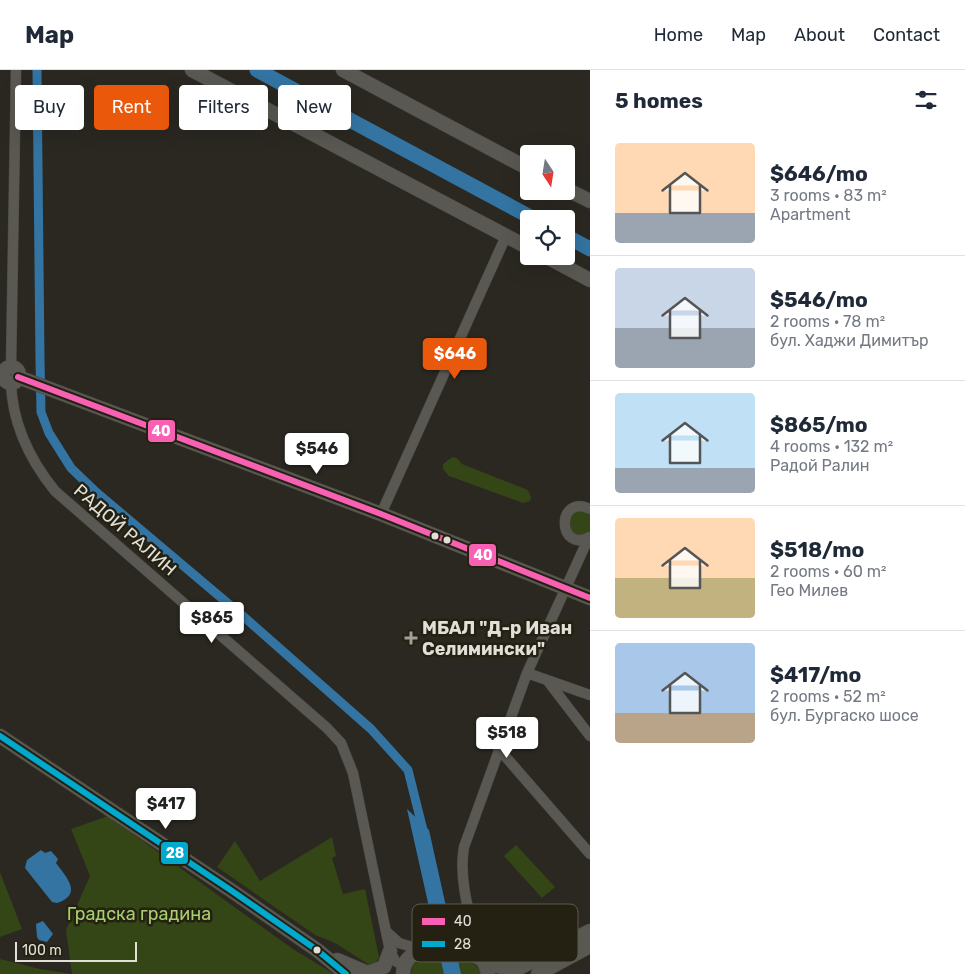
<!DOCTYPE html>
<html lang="en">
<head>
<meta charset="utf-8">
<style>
	body { margin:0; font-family:Rubik,sans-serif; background:#f6f6f7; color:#1f2937; height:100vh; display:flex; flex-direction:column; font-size:19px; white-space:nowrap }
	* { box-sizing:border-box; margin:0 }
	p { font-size:16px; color:#747a83 }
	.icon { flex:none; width:28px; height:28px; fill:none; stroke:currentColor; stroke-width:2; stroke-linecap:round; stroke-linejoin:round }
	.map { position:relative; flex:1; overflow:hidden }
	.details { display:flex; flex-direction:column; background:#fff; width:375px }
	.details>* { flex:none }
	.banner { position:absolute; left:15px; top:15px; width:475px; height:45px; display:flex; gap:10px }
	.needle { width:32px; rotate:168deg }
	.buttons { position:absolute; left:520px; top:75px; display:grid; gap:10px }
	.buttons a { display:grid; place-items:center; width:55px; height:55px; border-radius:5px; background:#fff; box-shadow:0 5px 20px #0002; font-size:25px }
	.scale { position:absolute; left:15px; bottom:12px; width:122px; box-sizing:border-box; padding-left:5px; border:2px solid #e1dfd7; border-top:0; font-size:14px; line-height:18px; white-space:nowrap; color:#e1dfd7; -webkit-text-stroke:4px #242113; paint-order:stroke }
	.price { position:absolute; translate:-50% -42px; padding:0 11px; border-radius:5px; background:#fff; color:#222; font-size:16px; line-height:32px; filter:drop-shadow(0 1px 2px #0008) }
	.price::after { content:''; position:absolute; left:50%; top:30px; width:15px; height:11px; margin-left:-8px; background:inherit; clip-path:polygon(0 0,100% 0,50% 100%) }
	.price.current { background:#ea580c; color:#fff }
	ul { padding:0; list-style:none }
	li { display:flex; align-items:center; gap:15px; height:125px; padding:0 25px }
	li+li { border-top:1px solid #e0e1e3 }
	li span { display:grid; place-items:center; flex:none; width:140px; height:100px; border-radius:5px; color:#555 }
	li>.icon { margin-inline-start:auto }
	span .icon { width:60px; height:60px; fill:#fffc; stroke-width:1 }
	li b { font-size:21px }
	h2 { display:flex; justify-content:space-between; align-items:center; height:60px; padding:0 25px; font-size:21px }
	.tag { padding:0 18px; border-radius:5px; background:#fff; box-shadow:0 5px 20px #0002; font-size:18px; line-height:45px }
	.tag.current { background:#ea580c; color:#fff }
	header { display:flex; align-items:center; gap:30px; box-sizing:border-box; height:70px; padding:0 25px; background:#fff; border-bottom:1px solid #e0e1e3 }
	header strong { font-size:24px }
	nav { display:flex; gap:28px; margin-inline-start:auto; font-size:18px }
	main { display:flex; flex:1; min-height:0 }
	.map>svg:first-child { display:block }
</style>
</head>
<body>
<header>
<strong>Map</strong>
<nav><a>Home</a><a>Map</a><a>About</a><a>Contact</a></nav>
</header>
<main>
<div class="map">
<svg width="590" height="904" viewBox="0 0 590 904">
	<rect width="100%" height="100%" fill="#2a2821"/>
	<path fill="#344516" d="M452,387l5,1 5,6 66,26 3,7 -1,4 -7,2 -74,-27 -6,-7v-5z
		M574,440l16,2v22l-11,3 -11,-7 -2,-6z
		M108,746l185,133 41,25h-334v-15l40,10 32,5 -6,-44 24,-54 -19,-47z
		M332,767l4,19 -4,2 11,36 22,-5 14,68 -3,6 -8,1 -33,-21 -20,-8 -98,-68 18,-26 25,40z
		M516,775l39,42 -13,11 -38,-42z
		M0,802l22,57 -22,8z
		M424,886c21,2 48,-3 58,18h-71l2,-9z"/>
	<path fill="#3374a2" d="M407,739l22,21 32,144h-17z
		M41,780l4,3 6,-2 7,8 -2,4c11,15 27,31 1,40l-5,-1 -27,-34 2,-8z
		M43,851l10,13 -6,8 -8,-2 -2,-3 -1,-13z"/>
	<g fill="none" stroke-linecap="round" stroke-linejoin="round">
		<path stroke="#3374a2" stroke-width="9" d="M37,0l3,290 1,52 8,21 22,35 25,24 148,125 127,112 37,41 16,64"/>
		<path stroke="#3374a2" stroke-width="15" d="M257,0l277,149
			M566,166l24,13"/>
		<defs>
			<path id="street" d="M11,297l5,-297
				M11,312c1,41 19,78 44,109l272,237 14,15 12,30 37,178 5,10 9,5
				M590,439c-34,-16 -33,45 0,28
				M381,444l125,-278
				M527,603l63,22
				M547,610l43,56
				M498,678l92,106
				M388,863l11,10 23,7
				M483,891c0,-10 -3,-17 -7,-26 -9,-25 -17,-61 -12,-88l63,-174 62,-136"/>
			<path id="secondary" d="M192,0l337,178
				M343,0l186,99
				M566,119l24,12
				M545,186l45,24
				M3 305a8 8 0 1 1 16 0a8 8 0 1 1-16 0Z
				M18,307l363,137 209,84
				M0,666l232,155 85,59 29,24
				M337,890l33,14
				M485,893l20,5 16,-1 69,-36
				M367,903l17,-6 6,-16
				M403,904c1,-28 30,-24 49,-21 10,1 23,0 30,7 4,4 5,9 6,14
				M538,904l52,-28"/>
		</defs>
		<use href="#street" stroke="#474640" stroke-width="11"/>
		<use href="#secondary" stroke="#474640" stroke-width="15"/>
		<use href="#street" stroke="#595852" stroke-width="10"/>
		<use href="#secondary" stroke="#595852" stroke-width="14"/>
		<defs>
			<path id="bus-1" d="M18,307l363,137 209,84"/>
			<path id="bus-2" d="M0,666l232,155 85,59 29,24"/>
		</defs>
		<use href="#bus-1" stroke="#242113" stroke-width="10"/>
		<use href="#bus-2" stroke="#242113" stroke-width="10"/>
		<use href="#bus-1" stroke="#f860b3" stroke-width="6"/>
		<use href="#bus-2" stroke="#00a9ce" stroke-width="6"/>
	</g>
	<g fill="#e1dfd7" stroke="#242113" stroke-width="2">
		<circle cx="435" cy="466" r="4.5"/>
		<circle cx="447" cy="470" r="4.5"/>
		<circle cx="317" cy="880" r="4.5"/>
	</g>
	<path fill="#a19f97" stroke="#242113" stroke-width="2" d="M408.5 560.5h5v5h5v5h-5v5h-5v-5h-5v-5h5z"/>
	<g text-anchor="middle" stroke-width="5" stroke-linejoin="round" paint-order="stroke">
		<g font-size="18" fill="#e1dfd7" stroke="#242113">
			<text transform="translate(125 460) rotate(41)" y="6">РАДОЙ РАЛИН</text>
		</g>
		<g font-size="18" font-weight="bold" fill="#e1dfd7" stroke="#242113" text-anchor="start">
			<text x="422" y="564">МБАЛ "Д-р Иван<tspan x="422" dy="21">Селимински"</tspan></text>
		</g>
		<g font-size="18" fill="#a6d06c" stroke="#242113">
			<text x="139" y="850">Градска градина</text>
		</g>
	</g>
	<rect x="412" y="834" width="166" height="58" rx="8" fill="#242113" stroke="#5d5a4e" stroke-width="1"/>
	<rect x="422" y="848" width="23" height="7" fill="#f860b3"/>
	<rect x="422" y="871" width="23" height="6" fill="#00a9ce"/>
	<g font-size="14" fill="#e1dfd7">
		<text x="454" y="856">40</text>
		<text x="454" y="879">28</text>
	</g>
	<g stroke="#242113" stroke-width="2">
		<rect x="147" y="349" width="29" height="24" rx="5" fill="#f860b3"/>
		<rect x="468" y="473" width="29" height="24" rx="5" fill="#f860b3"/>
		<rect x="160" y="771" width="29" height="24" rx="5" fill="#00a9ce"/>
	</g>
	<g font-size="14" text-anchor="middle" font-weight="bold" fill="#fff">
		<text x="161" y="366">40</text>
		<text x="483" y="490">40</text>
		<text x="175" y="788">28</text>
	</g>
</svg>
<div class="buttons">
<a><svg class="needle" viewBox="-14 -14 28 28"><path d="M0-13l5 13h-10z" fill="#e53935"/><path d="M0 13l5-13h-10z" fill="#747a83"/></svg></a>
<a><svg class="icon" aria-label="locate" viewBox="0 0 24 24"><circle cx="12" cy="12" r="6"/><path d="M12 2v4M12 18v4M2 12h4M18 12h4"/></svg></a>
</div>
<div class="scale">100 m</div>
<b class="price current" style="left:455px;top:310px">$646</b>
<b class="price" style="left:317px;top:405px">$546</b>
<b class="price" style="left:212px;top:574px">$865</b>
<b class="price" style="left:507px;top:689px">$518</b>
<b class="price" style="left:166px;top:760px">$417</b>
<div class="banner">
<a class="tag">Buy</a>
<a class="tag current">Rent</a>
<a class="tag">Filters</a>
<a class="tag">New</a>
</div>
</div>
<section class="details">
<h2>5 homes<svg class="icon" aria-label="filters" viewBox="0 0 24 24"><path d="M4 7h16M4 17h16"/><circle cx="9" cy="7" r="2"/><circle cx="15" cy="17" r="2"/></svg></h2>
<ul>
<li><span style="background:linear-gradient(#ffd9b3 70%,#9aa5b1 0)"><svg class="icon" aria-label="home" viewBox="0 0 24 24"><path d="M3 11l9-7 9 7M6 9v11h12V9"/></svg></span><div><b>$646/mo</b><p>3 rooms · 83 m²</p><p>Apartment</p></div></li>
<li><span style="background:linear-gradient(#c9d6e8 60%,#9aa5b1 0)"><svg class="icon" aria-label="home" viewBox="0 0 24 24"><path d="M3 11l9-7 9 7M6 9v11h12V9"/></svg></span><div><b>$546/mo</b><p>2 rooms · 78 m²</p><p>бул. Хаджи Димитър</p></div></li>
<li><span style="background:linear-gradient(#bfe0f5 75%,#9aa5b1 0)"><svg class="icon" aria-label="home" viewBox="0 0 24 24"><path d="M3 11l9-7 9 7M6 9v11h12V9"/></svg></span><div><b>$865/mo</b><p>4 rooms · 132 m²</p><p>Радой Ралин</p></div></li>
<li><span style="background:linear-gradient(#ffd9b3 60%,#c2b280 0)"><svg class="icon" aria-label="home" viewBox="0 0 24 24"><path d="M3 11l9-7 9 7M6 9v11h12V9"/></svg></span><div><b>$518/mo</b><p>2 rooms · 60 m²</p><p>Гео Милев</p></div></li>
<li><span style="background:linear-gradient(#a9c7e8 70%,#b9a48a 0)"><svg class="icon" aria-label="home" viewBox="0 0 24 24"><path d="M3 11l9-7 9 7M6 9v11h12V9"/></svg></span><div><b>$417/mo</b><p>2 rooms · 52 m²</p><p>бул. Бургаско шосе</p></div></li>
</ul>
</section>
</main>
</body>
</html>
